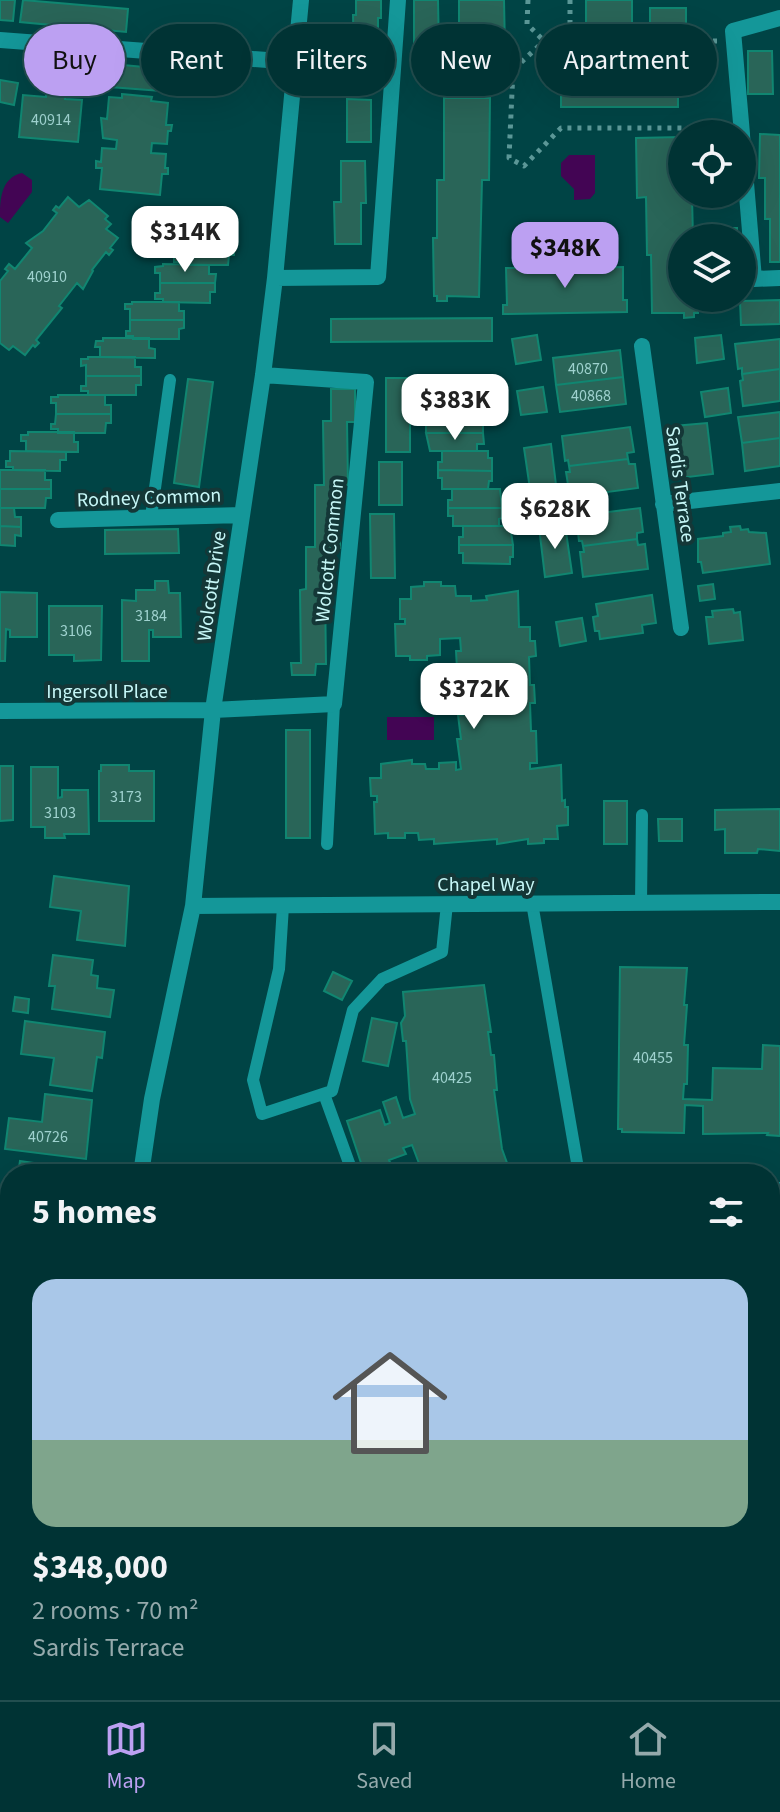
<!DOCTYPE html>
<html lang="en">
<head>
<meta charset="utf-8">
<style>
	body { margin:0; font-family:"Source Sans 3",sans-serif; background:#0e3f40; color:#f1f3f6; height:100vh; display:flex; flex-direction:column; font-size:30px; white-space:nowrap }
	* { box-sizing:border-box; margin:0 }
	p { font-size:26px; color:#95aaac }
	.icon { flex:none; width:44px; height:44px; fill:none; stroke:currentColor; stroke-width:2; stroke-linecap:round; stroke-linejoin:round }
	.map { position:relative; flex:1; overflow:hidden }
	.panel { position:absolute; left:0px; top:1164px; width:780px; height:536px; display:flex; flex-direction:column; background:#003334; border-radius:32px 32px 0 0; box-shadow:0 8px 32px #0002,0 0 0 2px #224e4f }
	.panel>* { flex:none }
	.banner { position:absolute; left:24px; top:24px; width:732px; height:72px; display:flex; gap:16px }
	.buttons { position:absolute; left:668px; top:120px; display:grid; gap:16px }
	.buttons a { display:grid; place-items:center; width:88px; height:88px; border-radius:50%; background:#003334; box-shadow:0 8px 32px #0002,0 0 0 2px #224e4f; font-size:40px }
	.price { position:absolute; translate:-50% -68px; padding:0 18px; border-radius:16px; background:#fff; color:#222; font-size:26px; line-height:52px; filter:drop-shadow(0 2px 4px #0008) }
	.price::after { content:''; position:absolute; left:50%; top:48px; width:24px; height:18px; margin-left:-12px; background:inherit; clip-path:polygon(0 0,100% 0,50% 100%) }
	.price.on { background:#bca0f2; color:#111 }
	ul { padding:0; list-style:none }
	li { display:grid; align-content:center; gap:16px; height:424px; padding:0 32px }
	li span { display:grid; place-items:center; height:248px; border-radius:24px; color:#555 }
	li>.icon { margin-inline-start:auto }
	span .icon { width:144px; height:144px; fill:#fffc; stroke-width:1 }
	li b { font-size:34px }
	h2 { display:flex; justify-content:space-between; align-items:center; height:96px; padding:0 32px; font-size:34px }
	.tag { padding:0 28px; border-radius:36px; background:#003334; box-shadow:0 8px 32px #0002,0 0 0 2px #224e4f; font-size:28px; line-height:72px }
	.tag.on { background:#bca0f2; color:#111 }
	.tabs { display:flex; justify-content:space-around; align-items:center; height:112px; border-top:2px solid #224e4f; background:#003334; font-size:22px; color:#95aaac }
	.tabs a { display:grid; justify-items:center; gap:4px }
	.tabs .on { color:#bca0f2 }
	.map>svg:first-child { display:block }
</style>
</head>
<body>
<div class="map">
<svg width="780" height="1700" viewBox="0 0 780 1700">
	<rect width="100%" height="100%" fill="#004445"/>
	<path fill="#430554" d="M569,155h26v38l-5,6 -16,1v-11l-13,-13v-13z
		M22,173l10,7v12l-24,31 -8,-6c0,-18 1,-39 22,-44z
		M387,717h47v23h-47z"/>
	<path fill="#296558" stroke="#108671" stroke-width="2" d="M0,0h15l-2,21 -13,-1z
		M23,0l105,9 -2,23 -106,-10z
		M356,0h25v18h-3v40l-24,1 -1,-44h3z
		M414,0h24l1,49 -25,1z
		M459,0h45l1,49h-9v25h-46v-25h9z
		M586,0h46v25h-46z
		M650,8h36v23h-36z
		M748,51h24l1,43h-25z
		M561,62h118v4h3v10h-4v31h-117v-31h-3v-10h3z
		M112,64l64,6 -2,22 -64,-5z
		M0,80l18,3 -4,22 -14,-3z
		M47,86l19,2 -1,11 17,1 -4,42 -59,-5 4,-42 23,2z
		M122,94l30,3 -1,4 17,2 -2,22h6l-1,6h-3l-1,13 -15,-1 -1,10 15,1 -1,14h3v6h-6l-2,21 -60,-6 2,-21h-6v-7l5,1 1,-14 14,1 1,-9 -14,-2 -2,-20 6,1 2,-22 13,1z
		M444,98h46l-1,82h-7l-3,117 -32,-1v5h-10v-5h-3l-1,-58h4v-58h7z
		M347,99l24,1v42h-24z
		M760,134l20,1v127h-10v-43h-5v-41h-6z
		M681,137l1,57 10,2 1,42h-11v60h16v15h-4v4l-10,1v-5h-32l-1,-58h-4l-1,-58 -9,1 -1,-60z
		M341,161h24l1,42h-5v41h-26l-1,-42h7z
		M68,197l11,10 10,-7 19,16 -3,3 6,5 -5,5 12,9 -8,10 3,2 -4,5 -3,-3 -14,18 1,1 -10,18 -6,-6 -18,23 3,2 -26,32 3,3 -4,4 -2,-2 -8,10 -12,-9 -4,4 -9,-7v-62l8,-10 -3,-2 4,-5 6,5 17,-21 -6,-5 17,-12 14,-18 -4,-3 3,-4 3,2z
		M181,226l47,1v10h6v9h-56v-10l-5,-1v-6h8z
		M714,228h23v10h-23z
		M178,246h56v9h-5l-1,10h-47v-3h-7v-6h4z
		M163,264l46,1v9h7l-1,9h-55v-10h-5v-6l8,-1z
		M623,267v33h4v12l-124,2v-9h4l-1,-37z
		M160,283h55v9h-5v11l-47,-1v-3h-8v-6h5z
		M780,300v24l-39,1 -1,-24z
		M132,302h47v9h5v9h-54v-11h-5v-5h7z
		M492,318v23l-161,1v-23z
		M130,320h54v8l-5,1v10h-46v-3h-7v-5h4z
		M537,335l4,25 -25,4 -4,-25z
		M721,335l3,24 -27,4 -2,-25z
		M103,338h46v10l6,1v9l-55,-1v-10h-5l1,-6h7z
		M780,339v30l-38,5v-6l-4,1 -3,-25z
		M620,350l3,27 -67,8 -3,-27z
		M88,357h47v10h6v9h-55v-11l-5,1v-7h7z
		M780,369v32l-37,5 -3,-25 3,-1 -1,-6z
		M86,376h55v9h-5v10h-48v-4h-7v-5h5z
		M436,376h47l2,20 -53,-1v-8h4z
		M623,377l3,27 -66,8 -4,-27z
		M386,378h24v74h-24z
		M188,379l25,3 -14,105 -25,-4z
		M543,387l4,25 -26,3 -4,-24z
		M728,388l3,25 -26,4 -4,-25z
		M331,389h24v33h-8l1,63h-9l1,63h-9v42h-6l1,74h-10l-1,11h-23l-1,-12h10l-1,-73 6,-1v-42h9v-62h9l-1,-64h8z
		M58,395h47v10h6v9h-55v-11h-5v-6h7z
		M432,395l53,1 1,10h-3v8h-48z
		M780,412v26l-38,5 -4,-26z
		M56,414h55v9h-5l-1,10h-47v-4h-7v-5h4z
		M430,414h47v8h6v11h-57v-8h4z
		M707,423l6,51 -33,4 -6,-52z
		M630,427l4,25 -7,1 1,6 -59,7 -1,-6 -3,1 -3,-25z
		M28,432h46v10h4v10l-52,-1v-10h-5v-6h7z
		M426,433h57l1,11h-7v7h-47z
		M780,438v28l-35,5 -3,-28z
		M551,444l6,49 -26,3 -7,-48z
		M10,451l56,1v8h-6v11l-47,-1v-3h-7v-6h4z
		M442,451h46v7h4v13l-54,-1v-8h4z
		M628,459l1,5h6l3,24 -68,9 -4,-25h4l-1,-6z
		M379,462h23v43h-23z
		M0,470h45v10h6v9h-51z
		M438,470l54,1v10h-3l-1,8h-46v-11h-4z
		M0,489h51v9h-5l-1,10h-45z
		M452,489h48l2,19h-54v-8h4z
		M0,508h14l1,9h6v10l-21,-1z
		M448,508h54v10l-3,1v7h-46v-10h-5z
		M640,508l3,24 -6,1v6l-54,7 -1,-5h-3l-3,-25z
		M370,514h24l1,64h-24z
		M565,525l7,48 -27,4 -6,-50z
		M0,526l21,1v9l-6,-1v11l-15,-1z
		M463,526h47l3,19h-54v-8h4z
		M740,526l1,4 7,-1 1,3 17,1 4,31 -67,9 -2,-11h-3v-23l25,-3v-3l8,-1 -1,-5z
		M178,529l1,24 -74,1v-24z
		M637,539l1,6 7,-1 3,25 -65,8 -3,-25h4l-1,-6z
		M459,545h54v12h-3v7l-47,-1v-10h-4z
		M155,581h13l1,12h11l1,44h-28v-7h-4v31h-27v-61l14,1v-11h19z
		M424,582h17v4h14l1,10h15v5l16,-1 -1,-4 32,-5 1,36h11v14h5l1,15 -7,1 1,28h4l1,18h-5l1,28h5l1,32h-7v6l31,-4 1,36 3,-1v7h3v18l-11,1 1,13h-14v4l-16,1v-5l-31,5v-5l-63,5v-5l-15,1 -1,-7h-13v5h-17v-5l-13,1 -1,-32h3v-6h-6l-1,-18h11v-14l31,-4v4h13l1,5h13v-6l17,-1v8l5,-1 -4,-30h4l-3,-24h5l-2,-46h-4l-1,-18h5l-1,-13 -20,1v16l-13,1v4h-17v-4h-14l-1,-32h10v-5h-5v-20h11v-12l13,-1z
		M713,584l2,15 -15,2 -2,-15z
		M0,592l37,1v44h-27v-7l-4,-1 -1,32h-5z
		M652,595l4,28 -14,2 1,8 -43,6 -1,-8h-4l-2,-14 5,-1 -2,-12z
		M49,606h53l-1,54 -27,1v-6h-25z
		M733,609l1,4 6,-1 3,28 -34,4 -3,-27h7l-1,-6z
		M582,618l4,23 -26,5 -4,-24z
		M286,730h24v108h-24z
		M101,765h28v6h25v50h-55v-50h2z
		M0,766h13v54l-13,1z
		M31,767h27v31l4,-1v-7h26l1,44h-25l1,4h-20v-11h-14z
		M604,801h23v43h-23z
		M780,809v42l-22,-2 -1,4h-32v-24l-10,1v-20z
		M658,819h24v22h-23z
		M54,876l75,10 -4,60 -48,-6 4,-29 -31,-4z
		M53,955l40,5 -2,15 7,1 -1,12 17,2 -4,27 -58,-8 3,-23h-6z
		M620,967l67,1 -3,37h3l-3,40h4l-1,39h-3l-1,15 29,1 1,-32 49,1 1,-24 17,1v90l-13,-1 1,-2 -65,1v-28l-18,-1 -1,28 -62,-1v-3h-4z
		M333,972l19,9 -10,19 -18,-9z
		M484,985l7,47h-3l3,23h3l3,35h-3l8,59 9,25h-93l-2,-6 4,-2 -8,-21 -9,3 3,6 -17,6 3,7 -22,7 -2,-7 -5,2 -16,-48 33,-11 5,15 5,-2 -7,-21 13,-5 7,21 12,-4 -5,-15 -4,-58h-3l-2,-18 4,-7 -2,-24z
		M15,997l14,2 -1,14 -15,-2z
		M372,1018l25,5 -9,43 -25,-5z
		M25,1021l80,11 -3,26 -5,-1 -5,34 -42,-6 4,-27 -33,-4z
		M45,1094l47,6 -6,59 -81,-10 4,-31 33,4z
		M20,1161l64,9v4h-66z
		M774,1256h6v20h-6z
		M0,1257l10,1v33l-10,-1z
		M3,1301l7,1v55l-10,-1z
		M780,1367v44l-8,-42z
		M0,1373l10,1v56h-4v5h-6z
		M0,1534h10v82h-10z
		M780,1552v59l-10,2v-60z
		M780,1641v59h-35l-2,-10h27v-47z
		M0,1653h4l-1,47h-3z
		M4,1653h6v37h24l1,10h-32z
		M34,1690h36v10h-35z
		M178,1690h31v10h-30z
		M261,1690h61v10h-66v-6h5z
		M365,1690h63l1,3 -41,7h-21z
		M531,1690h51l-50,9z
		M646,1690h24l1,10h-23z
		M699,1690h23l2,10h-23z"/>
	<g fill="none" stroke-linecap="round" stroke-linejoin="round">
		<path stroke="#5b9797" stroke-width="5" stroke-dasharray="4 6" stroke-linecap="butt" d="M528,0l-1,24 17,17
			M570,0v41
			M717,41h-173l-31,29 -4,88 15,8 37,-38h163
			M770,1329h10
			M770,1433l10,15
			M770,1528l10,-5
			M770,1540l10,-4
			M770,1630l10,-2
			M724,1690l2,10"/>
		<path stroke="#149799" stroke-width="12" d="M151,517l19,-137
			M327,844l7,-140
			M532,903l47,271
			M641,903l1,-88
			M283,906l-4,63 -26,111 9,34 70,-23 21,-81 29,-31 60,-27 5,-48
			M324,1094l29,80
			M770,1188h10
			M770,1291h10
			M683,1690l2,10"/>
		<path stroke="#149799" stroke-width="16" d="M0,40l294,22
			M742,134l-9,-103 47,-13
			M742,135l12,144 26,-1
			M275,278l103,-1 20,-277
			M642,346l39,282
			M663,504l117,-13
			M58,520l184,-5
			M0,711l213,-1 121,-6 32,-322 -103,-7
			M193,906l587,-4
			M141,1174l11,-75 41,-193 20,-196 50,-335 12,-97 26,-278
			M0,1470l10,1
			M124,1690l1,10
			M469,1690l2,10"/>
	</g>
	<g text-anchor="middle" stroke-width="8" stroke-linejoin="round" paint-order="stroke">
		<g font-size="16" fill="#9fd2cf">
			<text x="51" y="125">40914</text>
			<text x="47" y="282">40910</text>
			<text x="588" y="374">40870</text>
			<text x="591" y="401">40868</text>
			<text x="151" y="621">3184</text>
			<text x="76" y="636">3106</text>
			<text x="126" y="802">3173</text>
			<text x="60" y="818">3103</text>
			<text x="653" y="1063">40455</text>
			<text x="452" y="1083">40425</text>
			<text x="48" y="1142">40726</text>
		</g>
		<g font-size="20" fill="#c6f7f7" stroke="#143737">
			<text transform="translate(681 484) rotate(82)" y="7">Sardis Terrace</text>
			<text transform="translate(149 497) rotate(-2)" y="7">Rodney Common</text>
			<text transform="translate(329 550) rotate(-84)" y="7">Wolcott Common</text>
			<text transform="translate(211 586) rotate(-82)" y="7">Wolcott Drive</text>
			<text x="107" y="698">Ingersoll Place</text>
			<text x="486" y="891">Chapel Way</text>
		</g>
	</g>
</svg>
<div class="buttons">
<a><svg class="icon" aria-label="locate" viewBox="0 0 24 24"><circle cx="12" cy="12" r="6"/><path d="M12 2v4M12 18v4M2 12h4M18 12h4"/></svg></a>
<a><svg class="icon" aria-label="layers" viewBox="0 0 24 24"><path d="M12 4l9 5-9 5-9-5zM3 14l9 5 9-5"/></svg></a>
</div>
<b class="price" style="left:185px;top:274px">$314K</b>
<b class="price on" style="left:565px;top:290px">$348K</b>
<b class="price" style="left:455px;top:442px">$383K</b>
<b class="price" style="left:555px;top:551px">$628K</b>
<b class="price" style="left:474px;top:731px">$372K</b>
<div class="banner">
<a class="tag on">Buy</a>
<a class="tag">Rent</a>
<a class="tag">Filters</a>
<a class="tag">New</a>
<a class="tag">Apartment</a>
</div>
<section class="panel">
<h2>5 homes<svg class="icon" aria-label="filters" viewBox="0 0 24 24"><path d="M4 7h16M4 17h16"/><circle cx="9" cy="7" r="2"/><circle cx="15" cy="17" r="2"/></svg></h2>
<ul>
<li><span style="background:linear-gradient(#a9c7e8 65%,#7fa58c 0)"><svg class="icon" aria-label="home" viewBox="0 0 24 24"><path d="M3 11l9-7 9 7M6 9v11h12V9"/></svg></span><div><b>$348,000</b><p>2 rooms · 70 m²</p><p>Sardis Terrace</p></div></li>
</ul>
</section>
</div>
<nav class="tabs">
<a class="on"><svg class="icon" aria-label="map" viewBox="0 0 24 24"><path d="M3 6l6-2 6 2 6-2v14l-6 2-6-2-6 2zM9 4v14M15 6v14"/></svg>Map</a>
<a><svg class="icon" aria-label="saved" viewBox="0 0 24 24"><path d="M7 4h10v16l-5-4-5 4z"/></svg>Saved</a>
<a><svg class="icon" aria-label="home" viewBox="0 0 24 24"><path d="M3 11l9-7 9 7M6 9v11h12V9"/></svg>Home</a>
</nav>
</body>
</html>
